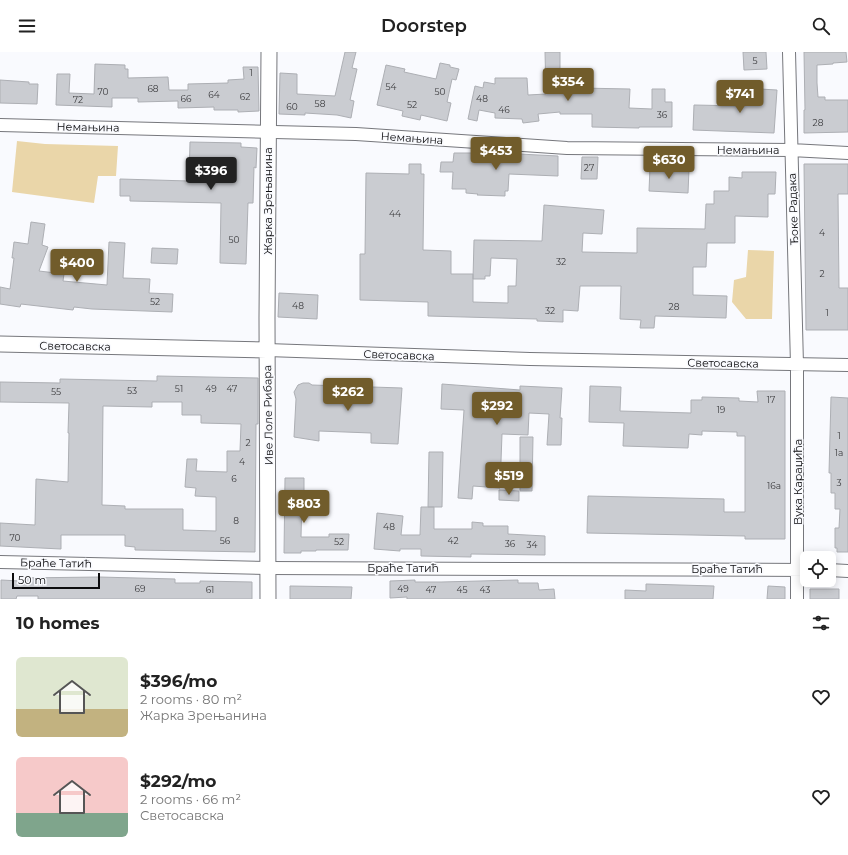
<!DOCTYPE html>
<html lang="en">
<head>
<meta charset="utf-8">
<style>
	body { margin:0; font-family:Montserrat,sans-serif; background:#f2f2f2; color:#222; height:100vh; display:flex; flex-direction:column; font-size:15px; white-space:nowrap }
	* { box-sizing:border-box; margin:0 }
	p { font-size:13px; color:#767676 }
	.icon { flex:none; width:22px; height:22px; fill:none; stroke:currentColor; stroke-width:2; stroke-linecap:round; stroke-linejoin:round }
	.map { position:relative; height:547px; overflow:hidden }
	.details { display:flex; flex-direction:column; background:#fff; flex:1 }
	.details>* { flex:none }
	.controls { position:absolute; left:800px; top:499px; display:grid; gap:8px }
	.controls a { display:grid; place-items:center; width:36px; height:36px; border-radius:6px; background:#fff; box-shadow:0 2px 10px #0003; font-size:20px }
	.scale { position:absolute; left:12px; bottom:10px; width:88px; box-sizing:border-box; padding-left:4px; border:2px solid #0c0c0e; border-top:0; font-size:11px; line-height:14px; white-space:nowrap; color:#0c0c0e; -webkit-text-stroke:3px #f9fafe; paint-order:stroke }
	.price { position:absolute; translate:-50% -34px; padding:0 9px; border-radius:4px; background:#715c2b; color:#fff; font-size:13px; line-height:26px; filter:drop-shadow(0 1px 2px #0008) }
	.price::after { content:''; position:absolute; left:50%; top:24px; width:12px; height:9px; margin-left:-6px; background:inherit; clip-path:polygon(0 0,100% 0,50% 100%) }
	.price.active { background:#222; color:#fff }
	ul { padding:0; list-style:none }
	li { display:flex; align-items:center; gap:12px; height:100px; padding:0 16px }
	li span { display:grid; place-items:center; flex:none; width:112px; height:80px; border-radius:6px; color:#555 }
	li>.icon { margin-inline-start:auto }
	span .icon { width:48px; height:48px; fill:#fffc; stroke-width:1 }
	li b { font-size:17px }
	h2 { display:flex; justify-content:space-between; align-items:center; height:48px; padding:0 16px; font-size:17px }
	header { display:flex; justify-content:space-between; align-items:center; height:52px; padding:0 16px; background:#fff; font-size:18px; font-weight:600 }
	.map>svg:first-child { display:block }
</style>
</head>
<body>
<header><svg class="icon" aria-label="menu" viewBox="0 0 24 24"><path d="M4 6h16M4 12h16M4 18h16"/></svg>Doorstep<svg class="icon" aria-label="search" viewBox="0 0 24 24"><circle cx="10" cy="10" r="6"/><path d="M15 15l6 6"/></svg></header>
<div class="map">
<svg width="848" height="547" viewBox="0 0 848 547">
	<rect width="100%" height="100%" fill="#f9fafe"/>
	<path fill="#ead6a9" d="M17,89l28,3 73,2 -2,30h-18l-4,27 -82,-11z
		M748,198l26,1 -2,68h-26l-14,-17 2,-22 12,-3z"/>
	<path fill="#caccd1" stroke="#adafb4" fill-rule="evenodd" d="M345,0h11l-4,16 5,1 -7,31 4,1 -3,17 -14,-3 -32,-2v2l-26,-1 1,-41 17,1v20l38,2z
		M545,0h15v33h20v3l50,1 -1,19 23,1v-20h13v13h7v25h-33v1l-47,-1v-13h-32v-2l-22,2 1,7 -16,2 -1,-4 -27,-1v-5l-16,-3 -2,11 -9,-2 7,-33 8,2 1,-6 11,2v-6h32l1,17 18,-1z
		M743,0h23l1,17 -23,1z
		M804,0h42l1,10 -14,1v1l-16,1v18l1,14h7v3h23v32l-44,1v-23h1z
		M440,11l10,2v2l9,2 -3,11 -4,-1 -5,23 4,1 -4,18 -26,-6 -1,5 -18,-4 1,-5 -26,-6 9,-40 19,4 -1,3 32,7z
		M95,12l30,1v4h3v9l40,-1 1,13h19v-6l40,-1v-3l16,-1 -1,-12h15l1,44 -21,1v-2h-24v-3l-36,1v-7l-40,1v-4h-26v9l-56,-2 1,-31h13l-1,19 25,1z
		M0,28l29,2v2h9l-1,20 -37,-1z
		M742,36l35,2 -3,43 -81,-3 1,-25 48,1z
		M190,90l51,1v4l16,1 -1,20 -2,-1 -1,36h-5l-2,61 -26,-1 1,-60 -91,-2v-5h-10v-17l69,2z
		M479,100l79,4v20l-49,-2 -1,17h-3v5l-28,-1 1,-1 -12,-1v-4h-14l1,-17h-13l1,-10h12l1,-9h25z
		M582,105h16l-1,22h-16z
		M409,112h12v10h3l-1,76 28,1v23h22v28l35,1v-17h8l1,-27 -26,-1 -1,18h-5v3h-12l1,-39 68,1 2,-36 60,5 -2,24 -19,-1 -1,19 55,1v-25l68,1 1,-25h8v-13h15v-14l13,1v-6h34l-1,22h-7v23l-33,-1v27h-28l-1,24h-13v28l34,1 -1,22 -71,-2 -1,12h-14l1,-8 -21,-1 1,-33h-41l-2,25 -15,-1v12l-26,-1v-2l-109,-3v-14l-68,-2v-46h5l1,-81 43,1z
		M804,112h44v30h-10l1,94h9v42h-42z
		M650,115l39,2 -1,24 -39,-2z
		M31,170l14,2 -3,21 6,2 -9,24 25,3 -1,7 44,4 2,-43 16,1 -2,35 27,1 -1,14 24,1 -1,18 -80,-3 -18,-2 -1,3 -52,-6 -1,3 -20,-3v-17l10,2 4,-31h-2l2,-16 14,2z
		M152,196l26,1 -1,15 -26,-1z
		M279,241l39,2 -1,24 -39,-2z
		M157,324l101,2v46h-2l-1,128 -120,-2v-3l-10,-1v-11h-64v14l-61,-3v-23l35,2 1,-46 32,3 1,-49h-1l1,-30 -69,-1v-20l60,1v-4l97,2zM152,350h30v13h19v8l40,1 -1,27h-13v21l-31,-1 1,-12h-10l-2,28 11,1 -1,8 21,1v34l-33,-1v-21h-58v-3l-23,-1 1,-99 49,1z
		M303,331h6l3,2 90,3 -4,56 -27,-1v-10l-52,-2v10l-25,-4 2,-38 -2,-7 4,-7z
		M442,332l78,6v-4l42,2 -2,30h2l-1,27h-14l2,-31 -20,-1 -1,22 -26,-1 -2,54 -27,-2 -1,13 -14,-1 6,-88 -23,-1z
		M590,334l31,1 -1,24 71,2v-13h11v-3l37,1v3l19,1 -1,-11h28v148h-40v-3l-158,-3 1,-37 136,3v13h21v-76h-8v-4l-35,-1v4l-13,-1 -1,14 -65,-2 1,-23 -35,-1z
		M831,345l17,1v154h-11v-4h-2v-20h4l1,-19h-5v-16h-4v-20h-2z
		M520,385h13l-1,54h-12z
		M429,400h14l-1,55h-14z
		M285,426h19v22h-2l-1,37h28v-3h20l-1,16h-32v1h-15v2h-17z
		M499,438l20,1v10l-20,-1z
		M421,455h13v22h38v-7l11,1v3h25v8l37,2v19l-74,-1v3l-50,-1v-7h-21v2l-26,-2 3,-36 26,3 -2,19h19z
		M99,525l76,2v4h25v-2l52,1v17h-214v-3h-21l-1,3h-15v-19l19,1v-3z
		M415,528v2h26l77,-2v3h20l1,7 15,-1 1,10h-148v-2l-17,1v-17z
		M646,532l68,2 -1,13h-88v-9l21,1z
		M290,534l62,1 -1,12h-61z
		M768,534l17,1v12h-18z
		M810,537h29v10h-29z"/>
	<g fill="none" stroke-linecap="round" stroke-linejoin="round">
		<defs>
			<path id="minor" d="M789,0l8,313v234
				M0,73l356,9 211,14 224,2 57,3
				M267,298l263,9 318,6
				M0,510l269,6 538,2
				M829,518l19,1"/>
			<path id="tertiary" d="M0,292l267,6
				M268,547l-1,-281 2,-266"/>
		</defs>
		<use href="#minor" stroke="#76777c" stroke-width="14"/>
		<use href="#tertiary" stroke="#76777c" stroke-width="17"/>
		<use href="#minor" stroke="#fff" stroke-width="12"/>
		<use href="#tertiary" stroke="#fff" stroke-width="15"/>
	</g>
	<g text-anchor="middle" stroke-width="3" stroke-linejoin="round" paint-order="stroke">
		<g font-size="9" fill="#3c3c3f">
			<text x="755" y="12">5</text>
			<text x="251" y="24">1</text>
			<text x="391" y="38">54</text>
			<text x="153" y="40">68</text>
			<text x="103" y="43">70</text>
			<text x="440" y="43">50</text>
			<text x="214" y="46">64</text>
			<text x="245" y="48">62</text>
			<text x="186" y="50">66</text>
			<text x="482" y="50">48</text>
			<text x="78" y="51">72</text>
			<text x="320" y="55">58</text>
			<text x="412" y="56">52</text>
			<text x="292" y="58">60</text>
			<text x="504" y="61">46</text>
			<text x="662" y="66">36</text>
			<text x="818" y="74">28</text>
			<text x="589" y="119">27</text>
			<text x="395" y="165">44</text>
			<text x="822" y="184">4</text>
			<text x="234" y="191">50</text>
			<text x="561" y="213">32</text>
			<text x="822" y="225">2</text>
			<text x="155" y="253">52</text>
			<text x="298" y="257">48</text>
			<text x="674" y="258">28</text>
			<text x="550" y="262">32</text>
			<text x="827" y="264">1</text>
			<text x="179" y="340">51</text>
			<text x="211" y="340">49</text>
			<text x="232" y="340">47</text>
			<text x="132" y="342">53</text>
			<text x="56" y="343">55</text>
			<text x="771" y="351">17</text>
			<text x="721" y="361">19</text>
			<text x="839" y="387">1</text>
			<text x="248" y="394">2</text>
			<text x="839" y="404">1a</text>
			<text x="242" y="413">4</text>
			<text x="234" y="430">6</text>
			<text x="839" y="434">3</text>
			<text x="774" y="437">16a</text>
			<text x="236" y="472">8</text>
			<text x="389" y="478">48</text>
			<text x="15" y="489">70</text>
			<text x="225" y="492">56</text>
			<text x="453" y="492">42</text>
			<text x="339" y="493">52</text>
			<text x="510" y="495">36</text>
			<text x="532" y="496">34</text>
			<text x="140" y="540">69</text>
			<text x="403" y="540">49</text>
			<text x="210" y="541">61</text>
			<text x="431" y="541">47</text>
			<text x="462" y="541">45</text>
			<text x="485" y="541">43</text>
		</g>
		<g font-size="11" fill="#0c0c0e" stroke="#f9fafe">
			<text transform="translate(88 75) rotate(1)" y="4">Немањина</text>
			<text transform="translate(412 86) rotate(4)" y="4">Немањина</text>
			<text x="748" y="102">Немањина</text>
			<text transform="translate(268 149) rotate(-90)" y="4">Жарка Зрењанина</text>
			<text transform="translate(793 157) rotate(-92)" y="4">Ђоке Радака</text>
			<text transform="translate(75 294) rotate(1)" y="4">Светосавска</text>
			<text transform="translate(399 303) rotate(2)" y="4">Светосавска</text>
			<text transform="translate(723 311) rotate(1)" y="4">Светосавска</text>
			<text transform="translate(268 363) rotate(-91)" y="4">Иве Лоле Рибара</text>
			<text transform="translate(798 430) rotate(-90)" y="4">Вука Караџића</text>
			<text transform="translate(56 511) rotate(1)" y="4">Браће Татић</text>
			<text x="403" y="520">Браће Татић</text>
			<text x="727" y="521">Браће Татић</text>
		</g>
	</g>
</svg>
<div class="controls">
<a><svg class="icon" aria-label="locate" viewBox="0 0 24 24"><circle cx="12" cy="12" r="6"/><path d="M12 2v4M12 18v4M2 12h4M18 12h4"/></svg></a>
</div>
<div class="scale">50 m</div>
<b class="price" style="left:568px;top:50px">$354</b>
<b class="price" style="left:740px;top:62px">$741</b>
<b class="price" style="left:496px;top:119px">$453</b>
<b class="price" style="left:669px;top:128px">$630</b>
<b class="price active" style="left:211px;top:139px">$396</b>
<b class="price" style="left:77px;top:231px">$400</b>
<b class="price" style="left:348px;top:360px">$262</b>
<b class="price" style="left:497px;top:374px">$292</b>
<b class="price" style="left:509px;top:444px">$519</b>
<b class="price" style="left:304px;top:472px">$803</b>
</div>
<section class="details">
<h2>10 homes<svg class="icon" aria-label="filters" viewBox="0 0 24 24"><path d="M4 7h16M4 17h16"/><circle cx="9" cy="7" r="2"/><circle cx="15" cy="17" r="2"/></svg></h2>
<ul>
<li><span style="background:linear-gradient(#dfe7d0 65%,#c2b280 0)"><svg class="icon" aria-label="home" viewBox="0 0 24 24"><path d="M3 11l9-7 9 7M6 9v11h12V9"/></svg></span><div><b>$396/mo</b><p>2 rooms · 80 m²</p><p>Жарка Зрењанина</p></div><svg class="icon" aria-label="heart" viewBox="0 0 24 24"><path d="M12 20l-8-8c-3-5 5-10 8-4 3-6 11-1 8 4z"/></svg></li>
<li><span style="background:linear-gradient(#f6c9c9 70%,#7fa58c 0)"><svg class="icon" aria-label="home" viewBox="0 0 24 24"><path d="M3 11l9-7 9 7M6 9v11h12V9"/></svg></span><div><b>$292/mo</b><p>2 rooms · 66 m²</p><p>Светосавска</p></div><svg class="icon" aria-label="heart" viewBox="0 0 24 24"><path d="M12 20l-8-8c-3-5 5-10 8-4 3-6 11-1 8 4z"/></svg></li>
</ul>
</section>
</body>
</html>
